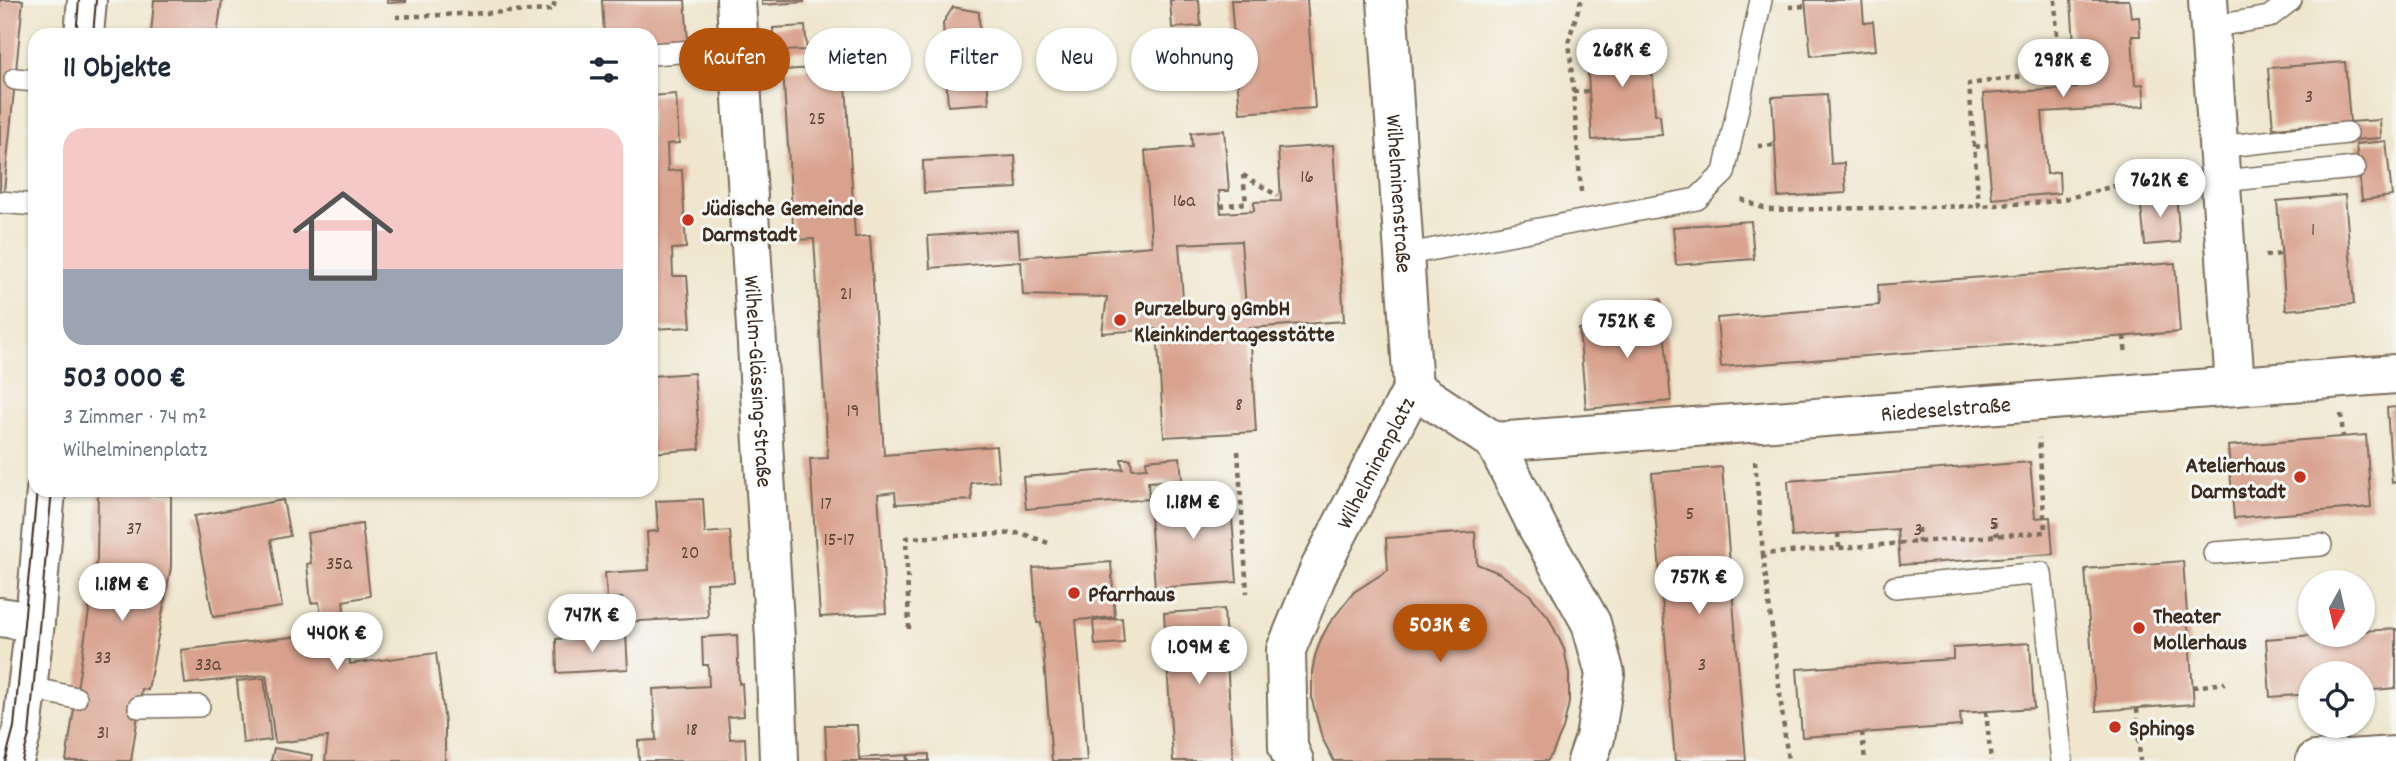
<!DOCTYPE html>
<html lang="de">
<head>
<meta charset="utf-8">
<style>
	body { margin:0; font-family:Dekko,sans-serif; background:#f6f6f7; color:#1f2937; height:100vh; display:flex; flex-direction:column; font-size:26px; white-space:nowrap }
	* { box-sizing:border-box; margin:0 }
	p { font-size:23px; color:#747a83 }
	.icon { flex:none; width:38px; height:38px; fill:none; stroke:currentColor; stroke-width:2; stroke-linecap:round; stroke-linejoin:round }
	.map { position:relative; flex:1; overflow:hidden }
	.panel { position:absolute; left:28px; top:28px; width:630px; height:469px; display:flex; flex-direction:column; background:#fff; border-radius:21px; box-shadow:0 2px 5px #0004 }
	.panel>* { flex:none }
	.top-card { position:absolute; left:679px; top:28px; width:665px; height:63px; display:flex; gap:14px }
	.needle { width:46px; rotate:188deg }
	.tools { position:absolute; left:2298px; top:570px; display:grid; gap:14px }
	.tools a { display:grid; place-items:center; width:77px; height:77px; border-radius:50%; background:#fff; box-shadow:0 2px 5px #0004; font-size:35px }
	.price { position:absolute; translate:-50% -60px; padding:0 16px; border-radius:24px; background:#fff; color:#222; font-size:23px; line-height:46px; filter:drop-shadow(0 2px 4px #0008) }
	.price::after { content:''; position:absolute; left:50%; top:42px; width:21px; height:16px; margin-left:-10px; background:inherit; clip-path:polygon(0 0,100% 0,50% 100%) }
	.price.on { background:#b45309; color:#fff }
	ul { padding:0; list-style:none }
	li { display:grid; align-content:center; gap:14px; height:371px; padding:0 35px }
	li span { display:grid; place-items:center; height:217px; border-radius:21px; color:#555 }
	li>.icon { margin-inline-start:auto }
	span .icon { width:126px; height:126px; fill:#fffc; stroke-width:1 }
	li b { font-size:30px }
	h2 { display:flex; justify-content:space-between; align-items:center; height:84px; padding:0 35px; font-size:30px }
	.chip { padding:0 24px; border-radius:32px; background:#fff; box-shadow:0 2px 5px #0004; font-size:24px; line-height:63px }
	.chip.on { background:#b45309; color:#fff }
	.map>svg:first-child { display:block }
</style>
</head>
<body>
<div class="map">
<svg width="2396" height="761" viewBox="0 0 2396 761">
	<rect width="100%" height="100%" fill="#f6f6f2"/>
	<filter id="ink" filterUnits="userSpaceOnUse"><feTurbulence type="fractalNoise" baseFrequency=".0143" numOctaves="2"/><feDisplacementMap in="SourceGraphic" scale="14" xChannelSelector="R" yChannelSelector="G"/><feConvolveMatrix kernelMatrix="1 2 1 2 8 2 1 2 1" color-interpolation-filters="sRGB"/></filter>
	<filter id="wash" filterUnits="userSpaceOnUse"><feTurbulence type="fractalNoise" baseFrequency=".00686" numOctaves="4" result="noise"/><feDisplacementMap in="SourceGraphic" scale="28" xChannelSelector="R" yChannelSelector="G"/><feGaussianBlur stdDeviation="1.57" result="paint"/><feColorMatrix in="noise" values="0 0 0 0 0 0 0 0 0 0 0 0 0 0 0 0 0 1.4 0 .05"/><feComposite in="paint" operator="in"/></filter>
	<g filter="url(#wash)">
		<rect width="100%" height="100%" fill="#efe6cd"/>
		<g id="blocks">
			<path fill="#d9a28e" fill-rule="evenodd" d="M0,0h23l-19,191h-4z
				M154,0h68l-5,35h-66z
				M387,0h19v2l-19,1z
				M602,0h83l3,42 -37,2v-9h-47z
				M762,0h42v2l-42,3z
				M1170,0h29l2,26 -29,2z
				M1231,0h76l8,108 -75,5z
				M1805,0h57l2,23 9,-1 3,28 -65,6z
				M2071,0h58l2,18 8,-1 1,19h-8l3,49 8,-1 2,22 -103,6 5,62 12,-2 1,21 -68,6 -9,-105 94,-6z
				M953,7l26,5 1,28h4l5,63 -41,3 -5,-83z
				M805,26l2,24 -33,1 -1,-23z
				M1650,36l5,78 5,1 2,20 -70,5 -6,-100z
				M2345,62l5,60 -77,6 -5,-60z
				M845,66l10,171 15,-1 14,219 112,-9 3,35 -28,2 1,17 -76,4 -1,-12 -17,2 8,119 -66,4 -10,-158 18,-1 -14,-219 -20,1 -11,-170z
				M676,94l3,49 -12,1 1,27 14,-1 4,78 -14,1 1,27h14l4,51 -40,2v-233z
				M1827,94l4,70 13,-1 2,30 -68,4 -6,-100z
				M2380,120l1,18 -29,2 -2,-18z
				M1224,130l5,61h-10l2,22 33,-2v-9l27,-1 -3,-52 55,-4 11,176 -94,7 6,104 -92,5 -7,-108 -55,4 5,-36 -84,-2 -2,-34 -91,7 -2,-32 90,-6 2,27 132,-11 -7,-95 47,-4 -1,-14zM1241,241l5,67 -62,5 -5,-69z
				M2386,141l6,55 -30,4 -6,-56z
				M1015,156l2,32 -93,5 -1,-32z
				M2176,194l4,48 -35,3 -5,-48z
				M2345,195l9,109 -68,6 -9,-109z
				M1751,221l3,38 -78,6 -3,-38z
				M2175,263l5,69 -459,35 -4,-49 162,-13 -1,-20z
				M1661,299l10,102 -85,8 -7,-80 50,-3 -1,-23z
				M694,373l6,76 -49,4v-77z
				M2396,407v75l-4,1 -5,-75z
				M2366,435l5,72 -137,11 -6,-72z
				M1180,457l2,23 -34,2 1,17 -123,10 -3,-32 100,-8 -2,-10h10l1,10 15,-1 -1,-8z
				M2030,462l5,56 15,-1 3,37 -153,11 -3,-36 -105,8 -4,-56z
				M1722,467l24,294h-71l-23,-288z
				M98,490h58v5h15v72l-23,123 -6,-1 -11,72h-65l31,-202z
				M1230,493l7,89 -82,6 -6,-89z
				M703,499l2,34 25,-2 4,51 -28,1 2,34 -85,5 -1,-24 -15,1 -2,-26 44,-3 -2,-38 11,-1 -2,-30z
				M283,500l7,36 -19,4 11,67 -69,10 -19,-101z
				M362,524l8,72 -27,5 7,63 86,-11 9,70v38h-120l3,-24 -53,6 -9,-68 -81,9 -4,-34 127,-15 -2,-17 15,-3 -2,-13 -8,1 -4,-39 4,-1 -4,-30z
				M1475,532l2,32 22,9 30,21 19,22 16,33 5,25v29l-6,26 -11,25 -5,7h-213l-12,-23 -10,-38v-28l3,-16 6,-17 8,-15 25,-32 34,-22 -2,-32z
				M2183,561l11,143 -98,7 -11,-142z
				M1111,562l4,55 -39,3 11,141h-35l-11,-138h-4l-4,-55z
				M1224,609l9,152h-60l-9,-148z
				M1122,618l2,25 -29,2 -2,-24z
				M2396,629v59l-34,3v-17h-52v20l-40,3 -4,-58 47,-4h49v-4z
				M626,635l2,34 -71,4 -1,-34z
				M737,635l2,49 3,-1 2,33 -16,1 2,22 15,-1 1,23h-107l-1,-20 18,-1 -3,-51 56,-3 -1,-21h-5l-1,-28z
				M2030,643l4,65 -74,5 1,13 -159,11 -5,-68 156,-10v-11z
				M264,678l7,62 -28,3 -6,-62z
				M825,725h32l2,33 47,-3 1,6h-80z
				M274,748l38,7 -1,6h-40z
				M929,754v7h-20l-1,-6z"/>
		</g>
	</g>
	<g filter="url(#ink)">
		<use href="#blocks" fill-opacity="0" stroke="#7a6c5b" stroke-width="2"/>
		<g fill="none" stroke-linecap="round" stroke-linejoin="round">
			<defs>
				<path id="lane" d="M2210,27l59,-10 22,-17
					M651,54l88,-6
					M15,79l20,2
					M2218,147l129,-14
					M2221,181l134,-13
					M0,202l35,3
					M1403,255l294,-56 27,-26 37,-173
					M2214,553l107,-8
					M1895,587l146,-14 21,188
					M27,687l49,11
					M139,707l60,-1"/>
				<g id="street">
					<path id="s1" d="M736,0l39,639 4,122"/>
					<path id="s2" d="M1387,0l26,388"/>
					<path d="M2208,0l27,386"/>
					<path d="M1413,388l82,54 43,86 53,95 14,51 -10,64 -8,23"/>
					<path id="s3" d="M1495,442l901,-68"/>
					<path d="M0,617l35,5"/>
					<path id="s4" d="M1294,761l-6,-14 -2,-97 34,-82 93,-180"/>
					<path d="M2315,761l81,-5"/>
				</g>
				<path id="secondary" d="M84,35l3,-35
					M14,761l8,-30 13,-109 11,-132"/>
			</defs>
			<use href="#lane" stroke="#7a6c5b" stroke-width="24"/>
			<use href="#street" stroke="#7a6c5b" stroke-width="42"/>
			<use href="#secondary" stroke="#7a6c5b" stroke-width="42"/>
			<path stroke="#7a6c5b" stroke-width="4.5" stroke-dasharray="5 5" stroke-linecap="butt" d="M2055,0l4,71 -90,13 10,122 67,-4 19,-3 118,-31
				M1789,7l17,-1
				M396,17l157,-7 2,-10
				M2057,42l17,-1
				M1573,92l16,-1
				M1758,146l17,-1
				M1975,147l13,-2
				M1243,175l35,21
				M1581,192l-12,-153 12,-39
				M1741,199l27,11 211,-4
				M1220,206l26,-3 -3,-28
				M2265,256l16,-2
				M2124,336l2,20
				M2341,414l2,23
				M1238,451l9,142
				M1755,461l8,93 282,-22 -6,-94
				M1994,522l3,14
				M1918,528l1,15
				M1838,533l1,16
				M1763,554l25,207
				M909,629l-3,-91 115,-5 30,11
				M2193,687l32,-4
				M2137,708l3,53
				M1986,711l5,50
				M1862,732l3,29"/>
			<use href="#lane" stroke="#fff" stroke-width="21"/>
			<use href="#street" stroke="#fff" stroke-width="38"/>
			<use href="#secondary" stroke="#fff" stroke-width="38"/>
			<path stroke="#3b2a1e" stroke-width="2" d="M76,35l3,-35
				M93,35l3,-35
				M5,761l9,-34 23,-237
				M22,761l7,-26 23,-245"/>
		</g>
	</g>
	<g fill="#c8321e" stroke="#f6f6f2" stroke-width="2.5">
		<circle cx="688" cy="220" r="7"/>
		<circle cx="1120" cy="320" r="7"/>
		<circle cx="2300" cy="477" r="7"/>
		<circle cx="1074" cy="593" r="7"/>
		<circle cx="2139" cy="628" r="7"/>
		<circle cx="2115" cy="727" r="7"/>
	</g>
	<g text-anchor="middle" stroke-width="6" stroke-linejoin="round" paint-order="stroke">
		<g font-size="19" fill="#62483a">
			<text x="2309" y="102">3</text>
			<text x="817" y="124">25</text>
			<text x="1307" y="182">16</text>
			<text x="1184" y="206">16a</text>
			<text x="2313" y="235">1</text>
			<text x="846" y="299">21</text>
			<text x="1239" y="410">8</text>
			<text x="853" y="416">19</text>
			<text x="826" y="509">17</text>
			<text x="1690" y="519">5</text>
			<text x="1994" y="529">5</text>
			<text x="134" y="534">37</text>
			<text x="1918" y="535">3</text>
			<text x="839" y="545">15-17</text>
			<text x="690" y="558">20</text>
			<text x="339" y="569">35a</text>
			<text x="103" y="663">33</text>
			<text x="208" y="670">33a</text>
			<text x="1702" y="670">3</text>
			<text x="692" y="735">18</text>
			<text x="103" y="738">31</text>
		</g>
		<g font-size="23" fill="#3b2a1e" stroke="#f6f6f2">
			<text dy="8" stroke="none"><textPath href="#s2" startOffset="194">Wilhelminenstraße</textPath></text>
			<text dy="8" stroke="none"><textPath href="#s1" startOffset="382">Wilhelm-Glässing-Straße</textPath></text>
			<text dy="8" stroke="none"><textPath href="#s3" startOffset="452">Riedeselstraße</textPath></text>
			<text dy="8" stroke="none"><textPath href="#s4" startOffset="320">Wilhelminenplatz</textPath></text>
		</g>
		<g font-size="23" font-weight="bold" fill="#3b2a1e" stroke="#f6f6f2" text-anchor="start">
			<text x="702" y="215">Jüdische Gemeinde<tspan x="702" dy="26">Darmstadt</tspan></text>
			<text x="1134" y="315">Purzelburg gGmbH<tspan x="1134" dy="26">Kleinkindertagesstätte</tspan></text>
			<text x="2286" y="472" text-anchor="end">Atelierhaus<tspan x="2286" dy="26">Darmstadt</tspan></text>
			<text x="1088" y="601">Pfarrhaus</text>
			<text x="2153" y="623">Theater<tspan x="2153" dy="26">Mollerhaus</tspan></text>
			<text x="2129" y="735">Sphings</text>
		</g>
	</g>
</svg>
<div class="tools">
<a><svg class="needle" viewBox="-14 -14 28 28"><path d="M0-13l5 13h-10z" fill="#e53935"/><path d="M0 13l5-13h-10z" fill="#747a83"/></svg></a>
<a><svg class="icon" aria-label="locate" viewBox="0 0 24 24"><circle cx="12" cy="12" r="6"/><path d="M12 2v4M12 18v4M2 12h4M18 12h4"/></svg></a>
</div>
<b class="price" style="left:1622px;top:89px">268K €</b>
<b class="price" style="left:2063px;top:99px">298K €</b>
<b class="price" style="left:2160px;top:219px">762K €</b>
<b class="price" style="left:1627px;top:360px">752K €</b>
<b class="price" style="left:1193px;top:541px">1.18M €</b>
<b class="price" style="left:1699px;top:616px">757K €</b>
<b class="price" style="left:122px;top:623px">1.18M €</b>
<b class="price" style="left:592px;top:654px">747K €</b>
<b class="price on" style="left:1440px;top:664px">503K €</b>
<b class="price" style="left:337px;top:672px">440K €</b>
<b class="price" style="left:1199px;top:686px">1.09M €</b>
<div class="top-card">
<a class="chip on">Kaufen</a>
<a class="chip">Mieten</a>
<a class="chip">Filter</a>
<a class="chip">Neu</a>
<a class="chip">Wohnung</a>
</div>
<section class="panel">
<h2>11 Objekte<svg class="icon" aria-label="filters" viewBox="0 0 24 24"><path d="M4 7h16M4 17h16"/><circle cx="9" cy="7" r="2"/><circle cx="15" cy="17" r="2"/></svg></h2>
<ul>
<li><span style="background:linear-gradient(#f6c9c9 65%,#9aa5b1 0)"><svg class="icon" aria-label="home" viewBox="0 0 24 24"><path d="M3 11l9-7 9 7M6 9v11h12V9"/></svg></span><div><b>503 000 €</b><p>3 Zimmer · 74 m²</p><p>Wilhelminenplatz</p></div></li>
</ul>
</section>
</div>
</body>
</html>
